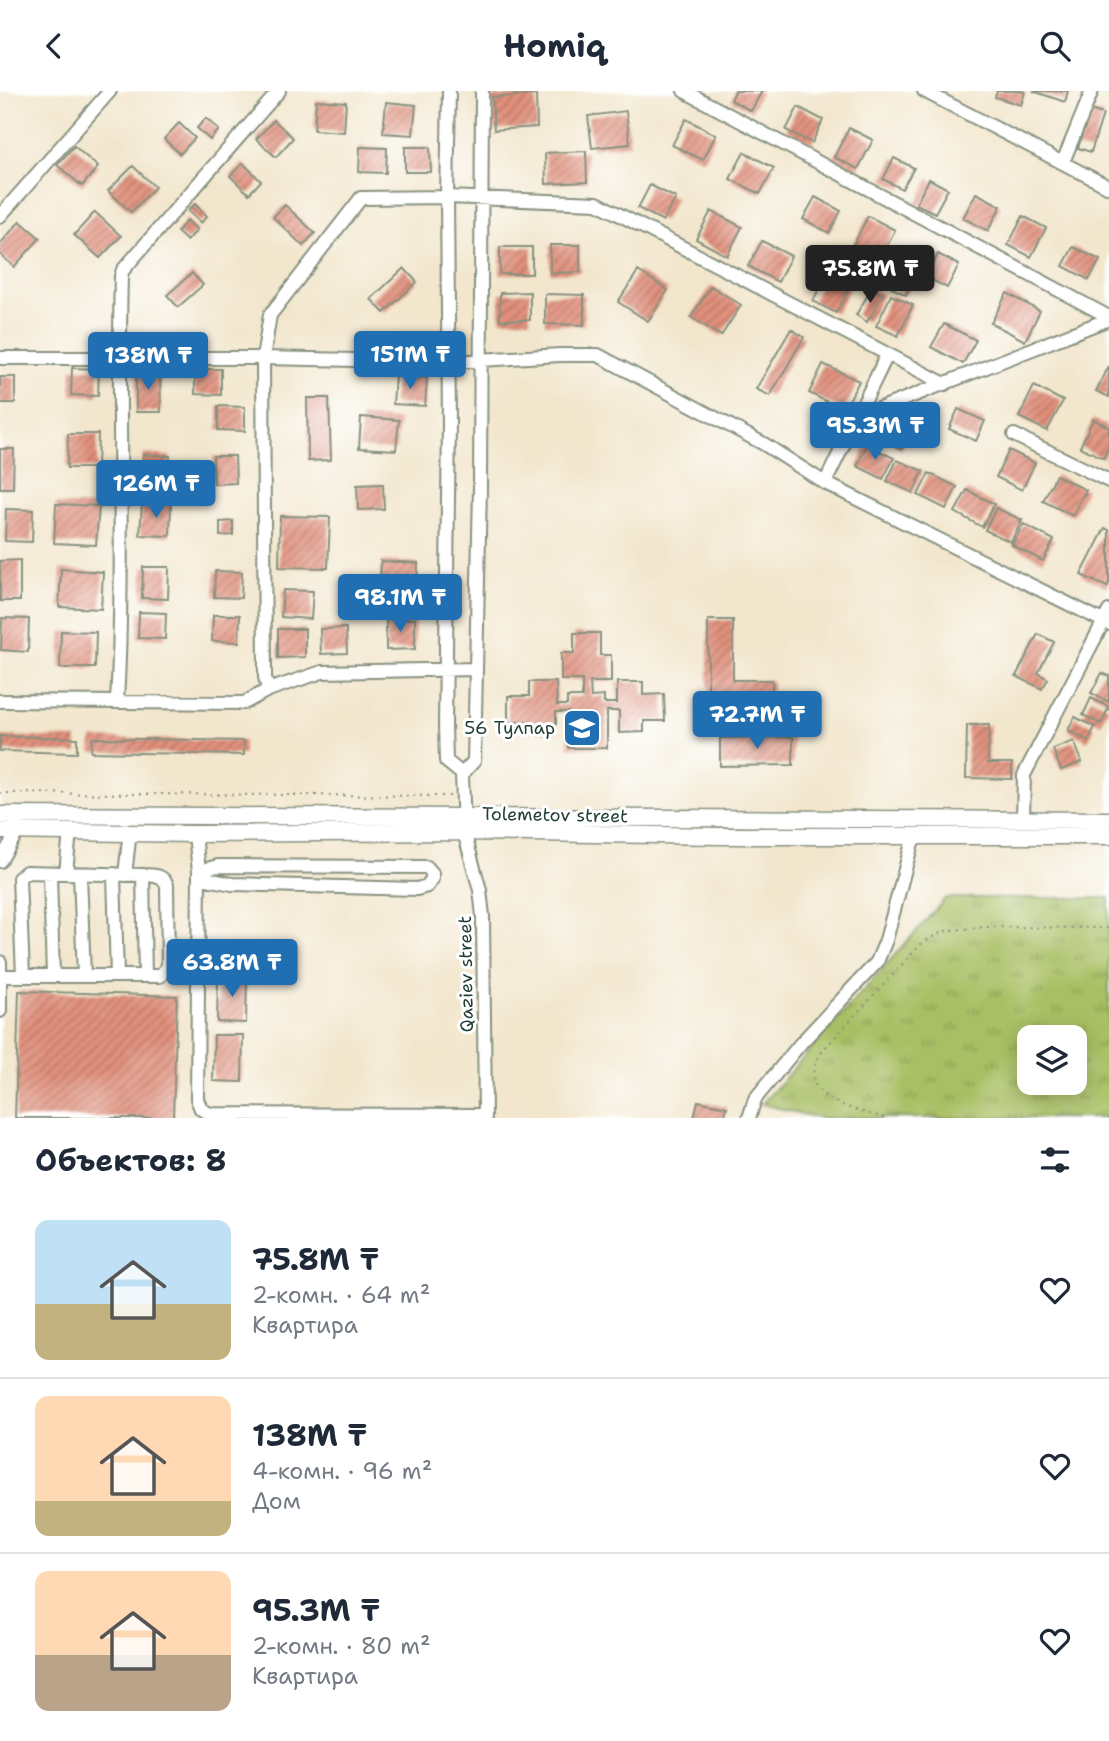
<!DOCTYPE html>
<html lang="ru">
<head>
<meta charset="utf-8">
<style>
	body { margin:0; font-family:"Shantell Sans",sans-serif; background:#f6f6f7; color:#1f2937; height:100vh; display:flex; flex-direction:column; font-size:26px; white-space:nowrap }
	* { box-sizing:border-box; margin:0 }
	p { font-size:23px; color:#747a83 }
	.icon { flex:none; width:38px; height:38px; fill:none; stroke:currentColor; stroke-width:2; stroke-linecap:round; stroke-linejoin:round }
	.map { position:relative; height:1027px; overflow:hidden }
	.details { display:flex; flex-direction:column; background:#fff; flex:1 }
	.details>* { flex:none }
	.tools { position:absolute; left:1017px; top:934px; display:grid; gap:14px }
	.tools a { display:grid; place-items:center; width:70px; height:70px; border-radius:14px; background:#fff; box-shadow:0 4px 18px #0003; font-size:35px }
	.price { position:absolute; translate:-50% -60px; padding:0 16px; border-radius:7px; background:#1f6fb2; color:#fff; font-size:23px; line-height:46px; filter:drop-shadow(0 2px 4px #0008) }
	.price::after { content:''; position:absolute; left:50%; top:42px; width:21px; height:16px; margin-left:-10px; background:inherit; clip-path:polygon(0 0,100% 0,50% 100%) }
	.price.current { background:#222; color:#fff }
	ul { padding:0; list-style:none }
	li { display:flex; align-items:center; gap:21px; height:175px; padding:0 35px }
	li+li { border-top:2px solid #e0e1e3 }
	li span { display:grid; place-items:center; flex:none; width:196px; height:140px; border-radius:14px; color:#555 }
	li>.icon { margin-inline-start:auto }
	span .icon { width:84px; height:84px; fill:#fffc; stroke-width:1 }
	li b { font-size:30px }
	h2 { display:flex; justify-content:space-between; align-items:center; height:84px; padding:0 35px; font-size:30px }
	header { display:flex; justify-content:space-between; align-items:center; height:91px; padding:0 35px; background:#fff; font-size:32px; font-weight:700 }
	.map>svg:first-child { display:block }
</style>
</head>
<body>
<header><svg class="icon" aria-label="back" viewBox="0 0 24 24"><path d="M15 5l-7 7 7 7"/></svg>Homiq<svg class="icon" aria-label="search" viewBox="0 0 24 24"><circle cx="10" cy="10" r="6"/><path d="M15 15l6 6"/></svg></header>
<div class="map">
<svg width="1109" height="1027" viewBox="0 0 1109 1027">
	<defs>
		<pattern id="park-tufts" width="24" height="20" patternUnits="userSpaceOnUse" patternTransform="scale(1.75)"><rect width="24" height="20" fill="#a9bf64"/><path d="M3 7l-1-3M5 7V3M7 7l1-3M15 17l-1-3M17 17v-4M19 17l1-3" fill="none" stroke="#899c53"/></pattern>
		<pattern id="building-hatch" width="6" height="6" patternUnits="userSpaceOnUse" patternTransform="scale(1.75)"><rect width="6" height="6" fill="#e1907c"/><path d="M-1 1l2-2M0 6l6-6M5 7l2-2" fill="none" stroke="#b67766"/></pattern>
	</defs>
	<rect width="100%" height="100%" fill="#fff"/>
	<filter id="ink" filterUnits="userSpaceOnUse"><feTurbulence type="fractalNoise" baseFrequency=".0143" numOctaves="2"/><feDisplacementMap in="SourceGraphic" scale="14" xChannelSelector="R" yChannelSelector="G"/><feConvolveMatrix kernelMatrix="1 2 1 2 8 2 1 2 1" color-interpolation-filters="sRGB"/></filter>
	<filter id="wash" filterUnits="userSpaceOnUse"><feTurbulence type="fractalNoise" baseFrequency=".00686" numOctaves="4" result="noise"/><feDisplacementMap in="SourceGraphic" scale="28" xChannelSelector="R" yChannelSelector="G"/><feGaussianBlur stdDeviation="1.57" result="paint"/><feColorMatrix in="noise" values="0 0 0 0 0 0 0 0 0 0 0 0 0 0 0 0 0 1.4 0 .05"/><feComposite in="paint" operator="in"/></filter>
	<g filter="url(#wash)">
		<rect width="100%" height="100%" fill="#f2e6cc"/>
		<path fill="url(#park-tufts)" stroke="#647e4c" stroke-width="2" fill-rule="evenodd" d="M946,807h163v220h-291l-56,-14zM1029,947h45v45h-45z"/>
		<g id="blocks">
			<path fill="url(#building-hatch)" d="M735,0h27l-11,20 -20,-11z
				M997,0h24l4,1 -4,13 -26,-8z
				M1033,0h35l-3,11z
				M536,4l1,32 -43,3 -2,-33z
				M316,9l30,2 -2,30 -30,-2z
				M386,11l30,3 -3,30 -30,-2z
				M798,16l25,13 -11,23 -26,-13z
				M1090,19l13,4 -12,38 -13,-4z
				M626,20l4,33 -38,4 -4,-32z
				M206,27l13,12 -9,10 -13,-12z
				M686,28l30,16 -13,25 -31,-15z
				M274,29l19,18 -17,19 -20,-18z
				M179,32l16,15 -15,16 -16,-15z
				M849,37l24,12 -15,29 -24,-12z
				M74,55l24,21 -16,19 -25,-21z
				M360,56l27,1 -1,25 -27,-1z
				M405,56h25l1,25h-26z
				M586,60l1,31 -41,2 -1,-31z
				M744,61l30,16 -14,26 -30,-15z
				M894,67l20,10 -12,21 -19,-10z
				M243,72l18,18 -12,13 -19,-18z
				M133,75l22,21 -24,25 -23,-21z
				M929,88l19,10 -13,24 -19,-9z
				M650,94l26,13 -13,23 -25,-13z
				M976,102l25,13 -13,25 -25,-13z
				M815,106l26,14 -12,22 -26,-14z
				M195,113l12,12 -6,7 -13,-12z
				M285,114l30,28 -12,13 -30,-29z
				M711,120l31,16 -15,29 -31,-17z
				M95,121l26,24 -21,22 -26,-23z
				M868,125l27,14 -15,29 -27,-14z
				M1023,125l23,12 -15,29 -23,-12z
				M187,129l10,10 -10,11 -10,-9z
				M20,130l20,17 -26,29 -14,-13v-10z
				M762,150l29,15 -13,26 -30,-16z
				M550,154h30v27l-30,1z
				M500,156h32v27h-32z
				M1073,156l27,13 -11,20 -26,-14z
				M938,163l21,11 -12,23 -21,-11z
				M404,177l13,14 -33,31 -13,-14z
				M902,178l14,7 -10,19 -14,-7z
				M638,180l30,19 -20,31 -30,-19z
				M828,180l24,12 -16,30 -23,-12z
				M192,182l11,12 -25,22 -11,-12z
				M711,195l30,19 -20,31 -30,-19z
				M872,197l11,7 -16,27 -11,-7z
				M530,201v28h-30v-27z
				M1007,202l33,18 -15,30 -34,-18z
				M545,203l39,1v30l-39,-1z
				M891,204l22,10 -15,31 -22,-10z
				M944,233l32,16 -13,24 -32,-17z
				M791,238l13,8 -34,59 -14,-7z
				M823,273l36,17 -15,29 -35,-17z
				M1109,275v31l-13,-6z
				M72,277l27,1 -1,27 -27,-1z
				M195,278h26v26l-26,-1z
				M136,280h24l1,41h-25z
				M395,285l32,2 -2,28 -32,-2z
				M0,286h15v26h-15z
				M1034,295l29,15 -16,30 -28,-14z
				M307,307h22l2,62 -23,1z
				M218,315l27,1v24l-27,-1z
				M958,318l27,12 -9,20 -27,-12z
				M361,326l38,3 -3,30 -37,-2z
				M903,327l12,6 -13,25 -12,-6z
				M1093,328l16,8v20l-6,11 -23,-11z
				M68,343h30l-1,34h-30z
				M867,354l27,13 -11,21 -26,-13z
				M0,358h14l-1,39h-13z
				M1009,359l26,13 -13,27 -26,-13z
				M143,363l27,2 -2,22 -27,-2z
				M213,365h22l1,27 -22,1z
				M897,369l26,11 -10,22 -26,-12z
				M929,382l28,14 -11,22 -28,-14z
				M1056,384l30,15 -13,26 -30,-15z
				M383,393l1,25 -26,1 -1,-25z
				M967,399l27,14 -12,23 -27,-15z
				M142,412l29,1 -1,32 -30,-1z
				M56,413l43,2 -3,39 -42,-2z
				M996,417l26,12 -11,22 -26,-12z
				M6,418l27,1 -1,32 -27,-1z
				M280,425l50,1 -2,51 -49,-1z
				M233,430v14l-13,1v-14z
				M1023,433l31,16 -11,21 -31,-16z
				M1105,437l4,2v53l-2,4 -26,-12z
				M20,469v41h-20v-40z
				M381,470l37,2 -2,41 -37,-2z
				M143,476h26l-1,32 -26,-1z
				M61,478l42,3 -2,37 -42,-2z
				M215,480l27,1 -1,26 -27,-1z
				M283,499l30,1 -2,28 -30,-2z
				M139,521l27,1 -1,26 -27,-1z
				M213,524h27l-1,27 -27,-1z
				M2,527l27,1 -1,33 -27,-2z
				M386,528h29v30l-29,1z
				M708,529h25v60h39v12h-64z
				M346,537l1,25 -26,1 -1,-25z
				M278,538h27v28l-27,1z
				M61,540l35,1 -1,36h-35z
				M574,542h26v22h11v27h-21l1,15 13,-1v7h13v-21h26v13l21,-1 1,27h-21v11l-25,1v-22h-12v37h-39v-36h-12v20h-26v-10h-22v-26h21v-14h27l1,23h10v-8h15v-17h-21v-27h13z
				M1038,543l16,8 -16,31 10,6 -6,10 -26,-13z
				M1102,582l7,3v26l-18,-9z
				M1091,607l18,9 -8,17 -18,-9z
				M1075,626l20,10 -7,14 -20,-11z
				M967,634h22l-1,38h24v16l-46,-1z
				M0,645l77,2v15l-77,-2z
				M793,646v28l-73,1v-28z
				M92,647l152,3v14l-153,-3z
				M1074,650l8,21 -21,8 -8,-21z
				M218,884l29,1 -1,47 -29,-1z
				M19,900l158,5 -4,122h-158z
				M214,944h29l-1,47 -29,-1z
				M698,1010l29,6 -3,11h-30z"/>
		</g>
	</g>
	<g filter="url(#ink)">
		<use href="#blocks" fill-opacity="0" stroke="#889280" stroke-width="2"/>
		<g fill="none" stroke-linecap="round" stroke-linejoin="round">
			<defs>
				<path id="minor" d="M449,0l-2,106 2,227 -4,301 1,36 16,13
					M482,0l-2,398 -6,272 -12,13 2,58 16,58 3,26 2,202
					M684,0l425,226
					M924,0l185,96
					M1063,71l29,-71
					M0,125l110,-125
					M0,267h263l185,4 112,-7h38l166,89 61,39 284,141
					M856,327l253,-99
					M1014,344l95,46
					M825,392l62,-128
					M476,578l-154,3 -54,18 -3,-13 -2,-319 7,-43 91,-117 86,-1 150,6 348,181
					M0,610l244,2 24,-13
					M117,611c8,-142 0,-284 4,-426l2,-6 156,-179
					M1023,728l1,-44 85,-164
					M195,743l4,37 -2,228 4,10 9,5 275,1
					M0,770l18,-30 -1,-7
					M218,775l209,1 5,6v6l-5,7 -10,3 -185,-5 -25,-5 -8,-8z
					M66,782l4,-42
					M50,783l3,102
					M80,783l4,102
					M114,783l3,102
					M125,784l5,-44
					M143,784l2,101
					M0,871v49
					M1,885c53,0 106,0 159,0l8,-10 -1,-81c-5,-11 -13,-9 -24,-10l-117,-3 -7,6 4,98
					M749,1027l6,-19 46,-56 76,-81 9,-22 26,-97 5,-7"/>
				<path id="major" d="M0,724l1109,5
					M0,740l195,3 269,-2 256,4h389"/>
			</defs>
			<use href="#minor" stroke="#889280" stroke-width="16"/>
			<use href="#major" stroke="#889280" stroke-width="19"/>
			<path stroke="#889280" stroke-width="2" stroke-dasharray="2 5" stroke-linecap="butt" d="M0,702l450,3
				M884,1027c-34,-11 -94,-19 -61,-68l99,-107 22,-12 41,-4 124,1"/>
			<use href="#minor" stroke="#fff" stroke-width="12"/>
			<use href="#major" stroke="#fff" stroke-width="16"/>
		</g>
	</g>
	<defs>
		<symbol id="school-square" viewBox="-11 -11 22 22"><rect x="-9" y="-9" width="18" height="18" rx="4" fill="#1f6fb2" stroke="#fff"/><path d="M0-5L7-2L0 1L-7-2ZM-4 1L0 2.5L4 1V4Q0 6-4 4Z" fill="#fff"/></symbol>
	</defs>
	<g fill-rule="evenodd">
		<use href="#school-square" x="560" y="615" width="44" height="44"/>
	</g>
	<g text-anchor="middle" stroke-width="6" stroke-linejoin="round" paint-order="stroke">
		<g font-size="18" fill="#1f3d34" stroke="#fff" text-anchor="end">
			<text x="555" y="643">56 Тулпар</text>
		</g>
		<g font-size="18" fill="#1f3d34" stroke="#fff">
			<text transform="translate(555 724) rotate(1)" y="6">Tolemetov street</text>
			<text transform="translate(466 883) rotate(-91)" y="6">Qaziev street</text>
		</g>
	</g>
</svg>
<div class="tools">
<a><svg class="icon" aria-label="layers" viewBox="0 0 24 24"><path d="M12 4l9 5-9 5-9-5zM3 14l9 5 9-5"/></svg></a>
</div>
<b class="price current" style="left:870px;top:214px">75.8M ₸</b>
<b class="price" style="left:410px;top:300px">151M ₸</b>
<b class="price" style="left:148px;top:301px">138M ₸</b>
<b class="price" style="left:875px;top:371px">95.3M ₸</b>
<b class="price" style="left:156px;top:429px">126M ₸</b>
<b class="price" style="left:400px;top:543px">98.1M ₸</b>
<b class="price" style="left:757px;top:660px">72.7M ₸</b>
<b class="price" style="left:232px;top:908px">63.8M ₸</b>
</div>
<section class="details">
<h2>Объектов: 8<svg class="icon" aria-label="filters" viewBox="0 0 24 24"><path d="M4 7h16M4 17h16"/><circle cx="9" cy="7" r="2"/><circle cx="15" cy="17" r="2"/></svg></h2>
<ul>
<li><span style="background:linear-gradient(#bfe0f5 60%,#c2b280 0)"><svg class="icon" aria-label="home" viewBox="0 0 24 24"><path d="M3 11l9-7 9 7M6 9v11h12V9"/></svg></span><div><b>75.8M ₸</b><p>2-комн. · 64 m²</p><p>Квартира</p></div><svg class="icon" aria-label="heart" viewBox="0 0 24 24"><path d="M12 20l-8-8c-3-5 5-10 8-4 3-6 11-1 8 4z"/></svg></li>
<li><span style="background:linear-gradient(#ffd9b3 75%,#c2b280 0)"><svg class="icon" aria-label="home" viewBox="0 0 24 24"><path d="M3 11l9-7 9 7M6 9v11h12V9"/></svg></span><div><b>138M ₸</b><p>4-комн. · 96 m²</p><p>Дом</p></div><svg class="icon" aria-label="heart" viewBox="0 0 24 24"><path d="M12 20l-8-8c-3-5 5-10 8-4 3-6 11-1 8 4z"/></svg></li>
<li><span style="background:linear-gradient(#ffd9b3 60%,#b9a48a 0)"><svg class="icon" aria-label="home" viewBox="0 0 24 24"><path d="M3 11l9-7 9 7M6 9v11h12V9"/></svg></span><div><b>95.3M ₸</b><p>2-комн. · 80 m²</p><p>Квартира</p></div><svg class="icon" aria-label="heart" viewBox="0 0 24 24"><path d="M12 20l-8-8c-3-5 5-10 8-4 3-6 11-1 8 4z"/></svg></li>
</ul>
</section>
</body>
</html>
